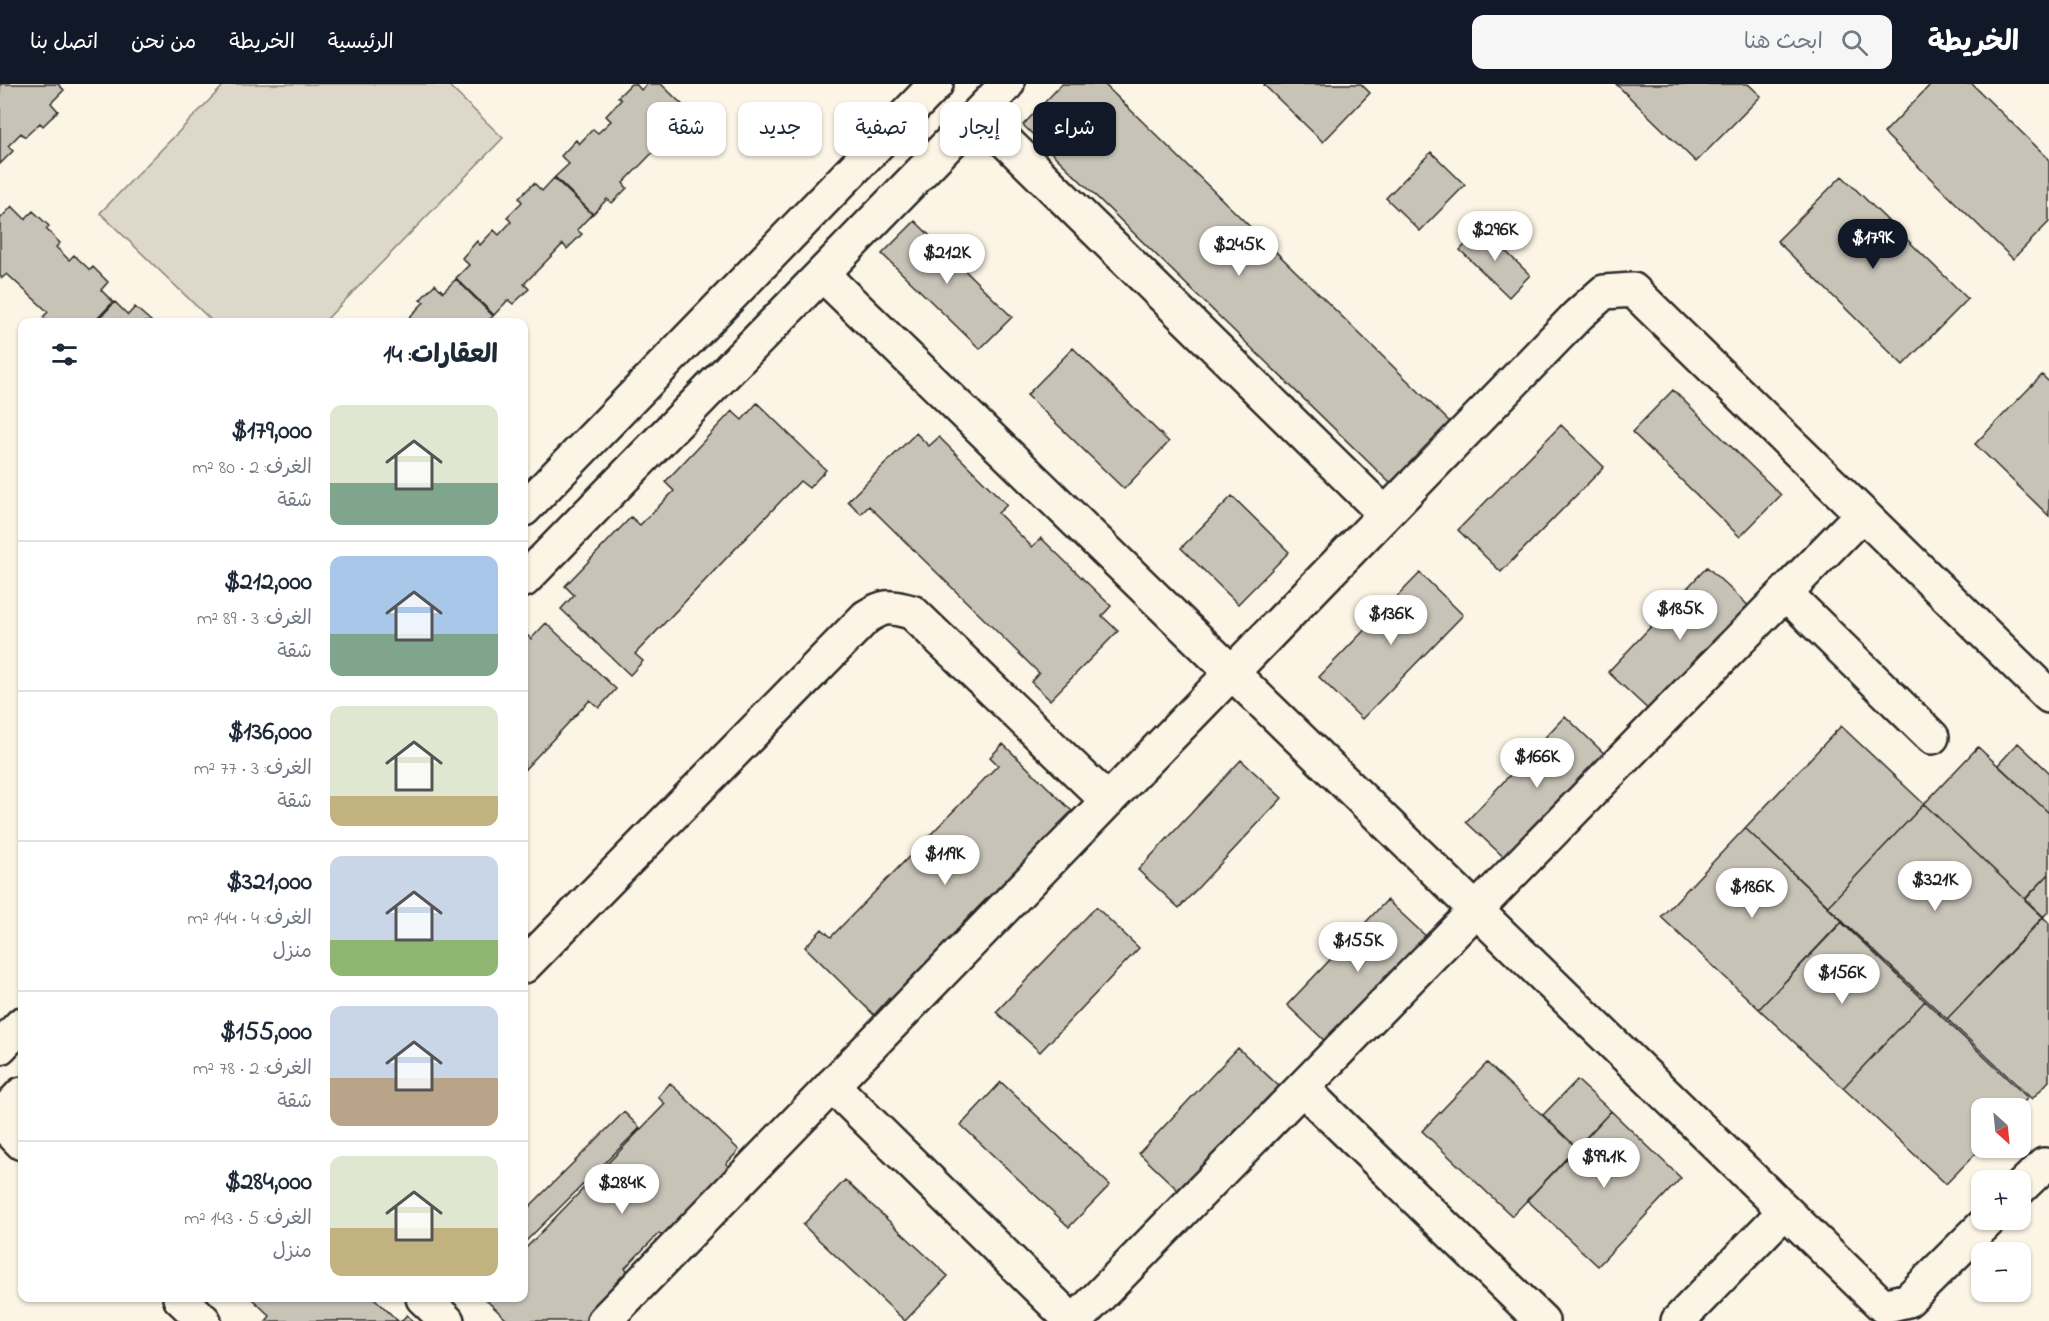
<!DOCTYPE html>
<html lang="ar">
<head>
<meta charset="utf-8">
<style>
	body { margin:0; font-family:"Indie Flower","Playpen Sans Arabic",sans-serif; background:#f6f6f7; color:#1f2937; direction:rtl; height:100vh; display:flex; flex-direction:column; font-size:22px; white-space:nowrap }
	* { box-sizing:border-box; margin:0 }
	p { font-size:20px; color:#747a83 }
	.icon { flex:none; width:33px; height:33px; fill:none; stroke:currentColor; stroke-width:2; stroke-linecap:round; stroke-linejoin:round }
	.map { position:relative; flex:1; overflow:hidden; direction:ltr }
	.drawer { position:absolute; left:18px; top:234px; width:510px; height:984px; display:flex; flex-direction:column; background:#fff; border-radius:12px; box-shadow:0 2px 4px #0004; direction:rtl }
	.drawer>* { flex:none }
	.hud { position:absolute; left:546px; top:18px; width:570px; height:54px; direction:rtl; display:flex; gap:12px }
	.needle { width:39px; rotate:153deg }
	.controls { position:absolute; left:1971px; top:1014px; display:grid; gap:12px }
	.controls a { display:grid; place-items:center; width:60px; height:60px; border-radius:12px; background:#fff; box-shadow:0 2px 4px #0004; font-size:30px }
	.price { position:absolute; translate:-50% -51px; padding:0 14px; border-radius:21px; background:#fff; color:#222; font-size:20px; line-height:39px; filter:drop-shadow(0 2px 3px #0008) }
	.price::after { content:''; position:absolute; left:50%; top:36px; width:18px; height:14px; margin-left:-9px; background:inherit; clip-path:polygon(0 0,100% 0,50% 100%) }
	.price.current { background:#111827; color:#fff }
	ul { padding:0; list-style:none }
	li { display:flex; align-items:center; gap:18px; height:150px; padding:0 30px }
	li+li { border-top:2px solid #e0e1e3 }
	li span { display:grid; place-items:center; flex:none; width:168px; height:120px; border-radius:12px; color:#555 }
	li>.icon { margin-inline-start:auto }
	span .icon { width:72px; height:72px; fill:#fffc; stroke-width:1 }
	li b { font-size:26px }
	h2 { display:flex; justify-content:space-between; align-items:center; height:72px; padding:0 30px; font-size:26px }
	.chip { padding:0 21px; border-radius:12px; background:#fff; box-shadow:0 2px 4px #0004; font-size:21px; line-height:54px }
	.chip.current { background:#111827; color:#fff }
	header { display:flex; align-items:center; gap:36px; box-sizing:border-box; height:84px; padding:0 30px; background:#111827; color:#fff }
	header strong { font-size:28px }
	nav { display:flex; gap:33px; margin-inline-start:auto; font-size:21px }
	.search { width:420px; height:54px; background:#f6f6f7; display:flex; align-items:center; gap:15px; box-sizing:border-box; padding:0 21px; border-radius:12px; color:#747a83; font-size:22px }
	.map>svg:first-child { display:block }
</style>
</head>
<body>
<header>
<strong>الخريطة</strong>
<div class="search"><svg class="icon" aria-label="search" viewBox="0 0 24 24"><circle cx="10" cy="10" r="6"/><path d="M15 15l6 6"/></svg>ابحث هنا</div>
<nav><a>الرئيسية</a><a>الخريطة</a><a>من نحن</a><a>اتصل بنا</a></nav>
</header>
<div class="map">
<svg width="2049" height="1237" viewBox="0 0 2049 1237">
	<rect width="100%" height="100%" fill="#fcf5e5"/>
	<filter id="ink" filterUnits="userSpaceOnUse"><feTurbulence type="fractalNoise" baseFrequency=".0167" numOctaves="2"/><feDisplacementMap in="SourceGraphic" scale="12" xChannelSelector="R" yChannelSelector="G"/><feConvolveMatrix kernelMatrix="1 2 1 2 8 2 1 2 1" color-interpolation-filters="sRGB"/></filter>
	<g filter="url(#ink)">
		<path fill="#ded8ca" stroke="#84827a" stroke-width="1.5" d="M225,0h222l56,54 -179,184h-111l-113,-109z"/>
		<path fill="#c8c3b7" stroke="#2b2b2b" stroke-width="1.5" d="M0,0h58l6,6 -13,13 7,8 -15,15 -3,-3 -15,14 -4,-4 -13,13 5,5 -13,13z
			M631,0h5l5,6 6,-6h14l30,29 -15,16 5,4 -14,14 -5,-4 -39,40 4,5 -15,15 -5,-4 -14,15 -38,-37 14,-13 -8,-8 15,-16 3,4 14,-15 5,4 13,-12 -5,-5 15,-16 -3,-3z
			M1062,0h42l349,341 -60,61 -370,-361z
			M1265,0h96l9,9 -47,49 -59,-57z
			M1616,0h132l13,12 -65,66z
			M1931,0h41l77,75v63l-36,37 -129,-126z
			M1431,68l34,33 -45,46 -34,-33z
			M1842,92l126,123 -65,66 -126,-124z
			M554,94l38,36 -15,16 5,4 -15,15 -4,-5 -39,40 5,5 -16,15 -5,-4 -14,15 -38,-37 13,-13 -7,-7 15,-17 3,4 14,-15 5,5 12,-13 -4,-5 15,-15 -3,-4 15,-15 8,8z
			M12,122l13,13 8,-8 16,15 -3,3 14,14 -4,4 13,13 5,-5 16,15 3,-3 15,15 -7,8 12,12 -19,20h-45l-6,-5 5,-5 -41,-38 -5,4 -2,-2v-57z
			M915,137l97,96 -32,32 -98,-95z
			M1482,144l48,47 -21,22 -49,-47z
			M456,195l37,37 -6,6h-75l-4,-3 16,-17 -4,-2 15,-16 8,8z
			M115,218l13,13 7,-8 17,15h-56z
			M1073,264l96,94 -45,47 -97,-94z
			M2042,291l7,7v134l-74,-72z
			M1673,306l108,105 -41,42 -108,-105z
			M757,319l69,67 -17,18 -9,-7 -165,173 8,7 -13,14 -69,-66 13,-14 -9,-9 66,-69 9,8 34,-34 -9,-9 67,-71 10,9z
			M1561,341l43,42 -103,105 -43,-42z
			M916,349l13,13 10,-9 68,68 -9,8 34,34 9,-9 70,68 -9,10 16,15 -68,69 -19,-18 8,-9 -170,-167 -8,8 -13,-13z
			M1232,412l57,56 -51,52 -57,-56z
			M1707,483l46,43 -99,105 -46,-43z
			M1420,489l43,42 -101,104 -43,-42z
			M546,539l70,66 -17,19 -9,-8 -66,70v-138l7,7z
			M1565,632l43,41 -99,105 -43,-40z
			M1841,642l83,78 -96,102 -83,-78z
			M2018,659l31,29v41l-51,-48z
			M1003,660l69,67 -14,14 9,9 -67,69 -9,-9 -34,35 9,8 -68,70 -9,-9 -15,17 -69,-68 17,-18 9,8 167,-172 -8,-8z
			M1978,663l71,66v61l-24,25 -101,-95z
			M1241,676l41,38 -103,110 -41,-38z
			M1924,720l120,113 -97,102 -120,-112z
			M1745,744l98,93 -84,88 -98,-92z
			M2049,790v37l-6,6 -18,-17z
			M1387,816l43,40 -100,106 -43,-41z
			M1096,823l43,41 -99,104 -44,-40z
			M2043,833l6,6v158l-17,18 -85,-80z
			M1841,838l84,79 -82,87 -84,-79z
			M1925,917l103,97 -11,10h-35v39l-36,37 -103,-96z
			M1238,964l43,40 -99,106 -43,-41z
			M1487,979l90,85 -65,68 -90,-85z
			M1577,996l34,31 -34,37 -34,-33z
			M1001,998l109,103 -41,42 -108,-102z
			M670,999l69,67 -13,14 9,9 -67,69 -9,-9 -34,35 9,9 -44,44h-82l-24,-23h40v-48l141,-146 -7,-7z
			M1611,1027l70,67 -83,88 -71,-66z
			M624,1028l16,16 -116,115v-31z
			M845,1096l103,96 -43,45 -102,-96z
			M251,1214h123l24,23h-132l4,-5z
			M407,1231l6,6h-12z"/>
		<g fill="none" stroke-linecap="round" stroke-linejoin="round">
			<defs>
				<path id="minor" d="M978,30l407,400
					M822,190l1061,1032 25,-6 81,-80
					M524,425l412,-425
					M524,496l483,-496
					M1785,509l147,144
					M524,882l342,-349c21,-13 24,-10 46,-5l196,189
					M0,963l22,-23
					M832,1001l240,236
					M1302,1004l240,233
					M0,1033l22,-23
					M0,1037l22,22
					M2020,1104l24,-23 5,1
					M180,1214l24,23
					M423,1214l24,23
					M604,1237l974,-1006 26,-23 29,-2 416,406
					M1075,1237l787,-807
					M1678,1237l106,-109"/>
			</defs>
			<use href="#minor" stroke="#2b2b2b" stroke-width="38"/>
			<use href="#minor" stroke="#fcf5e5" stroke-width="33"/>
		</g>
	</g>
</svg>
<div class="controls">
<a><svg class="needle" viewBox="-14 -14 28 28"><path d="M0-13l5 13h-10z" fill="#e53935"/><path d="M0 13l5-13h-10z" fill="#747a83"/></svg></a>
<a>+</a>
<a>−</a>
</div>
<b class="price" style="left:1495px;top:178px">$296K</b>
<b class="price current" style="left:1873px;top:186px">$179K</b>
<b class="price" style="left:1239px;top:193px">$245K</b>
<b class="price" style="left:947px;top:201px">$212K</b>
<b class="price" style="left:1680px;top:557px">$185K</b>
<b class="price" style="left:1391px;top:562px">$136K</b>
<b class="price" style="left:1537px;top:705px">$166K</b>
<b class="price" style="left:945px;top:802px">$119K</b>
<b class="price" style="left:1935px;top:828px">$321K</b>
<b class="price" style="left:1752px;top:835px">$186K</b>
<b class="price" style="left:1358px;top:889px">$155K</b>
<b class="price" style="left:1842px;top:921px">$156K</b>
<b class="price" style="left:1604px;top:1105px">$99.1K</b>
<b class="price" style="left:622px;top:1131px">$284K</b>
<div class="hud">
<a class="chip current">شراء</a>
<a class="chip">إيجار</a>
<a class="chip">تصفية</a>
<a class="chip">جديد</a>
<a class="chip">شقة</a>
</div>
<section class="drawer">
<h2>العقارات: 14<svg class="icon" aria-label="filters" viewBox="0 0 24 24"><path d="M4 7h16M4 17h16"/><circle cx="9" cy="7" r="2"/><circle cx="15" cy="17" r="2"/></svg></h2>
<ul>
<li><span style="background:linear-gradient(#dfe7d0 65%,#7fa58c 0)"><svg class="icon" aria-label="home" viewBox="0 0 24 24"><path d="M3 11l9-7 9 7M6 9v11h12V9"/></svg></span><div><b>$179,000</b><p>الغرف: 2 · 80 m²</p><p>شقة</p></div></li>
<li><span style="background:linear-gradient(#a9c7e8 65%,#7fa58c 0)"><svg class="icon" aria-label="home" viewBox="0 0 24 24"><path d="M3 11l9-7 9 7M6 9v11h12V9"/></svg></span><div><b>$212,000</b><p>الغرف: 3 · 89 m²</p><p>شقة</p></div></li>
<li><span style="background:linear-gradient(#dfe7d0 75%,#c2b280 0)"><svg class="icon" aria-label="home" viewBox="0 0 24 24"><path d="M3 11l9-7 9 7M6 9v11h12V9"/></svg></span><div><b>$136,000</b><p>الغرف: 3 · 77 m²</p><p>شقة</p></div></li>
<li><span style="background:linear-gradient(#c9d6e8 70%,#8fb573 0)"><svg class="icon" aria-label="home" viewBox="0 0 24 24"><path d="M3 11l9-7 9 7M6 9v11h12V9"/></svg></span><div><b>$321,000</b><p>الغرف: 4 · 144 m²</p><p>منزل</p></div></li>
<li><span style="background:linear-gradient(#c9d6e8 60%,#b9a48a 0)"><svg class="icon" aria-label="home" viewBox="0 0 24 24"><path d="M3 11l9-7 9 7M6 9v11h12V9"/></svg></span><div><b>$155,000</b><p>الغرف: 2 · 78 m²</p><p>شقة</p></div></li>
<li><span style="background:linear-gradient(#dfe7d0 60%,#c2b280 0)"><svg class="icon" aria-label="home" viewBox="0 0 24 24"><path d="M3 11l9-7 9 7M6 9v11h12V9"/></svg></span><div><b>$284,000</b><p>الغرف: 5 · 143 m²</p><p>منزل</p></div></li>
</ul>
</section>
</div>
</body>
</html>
